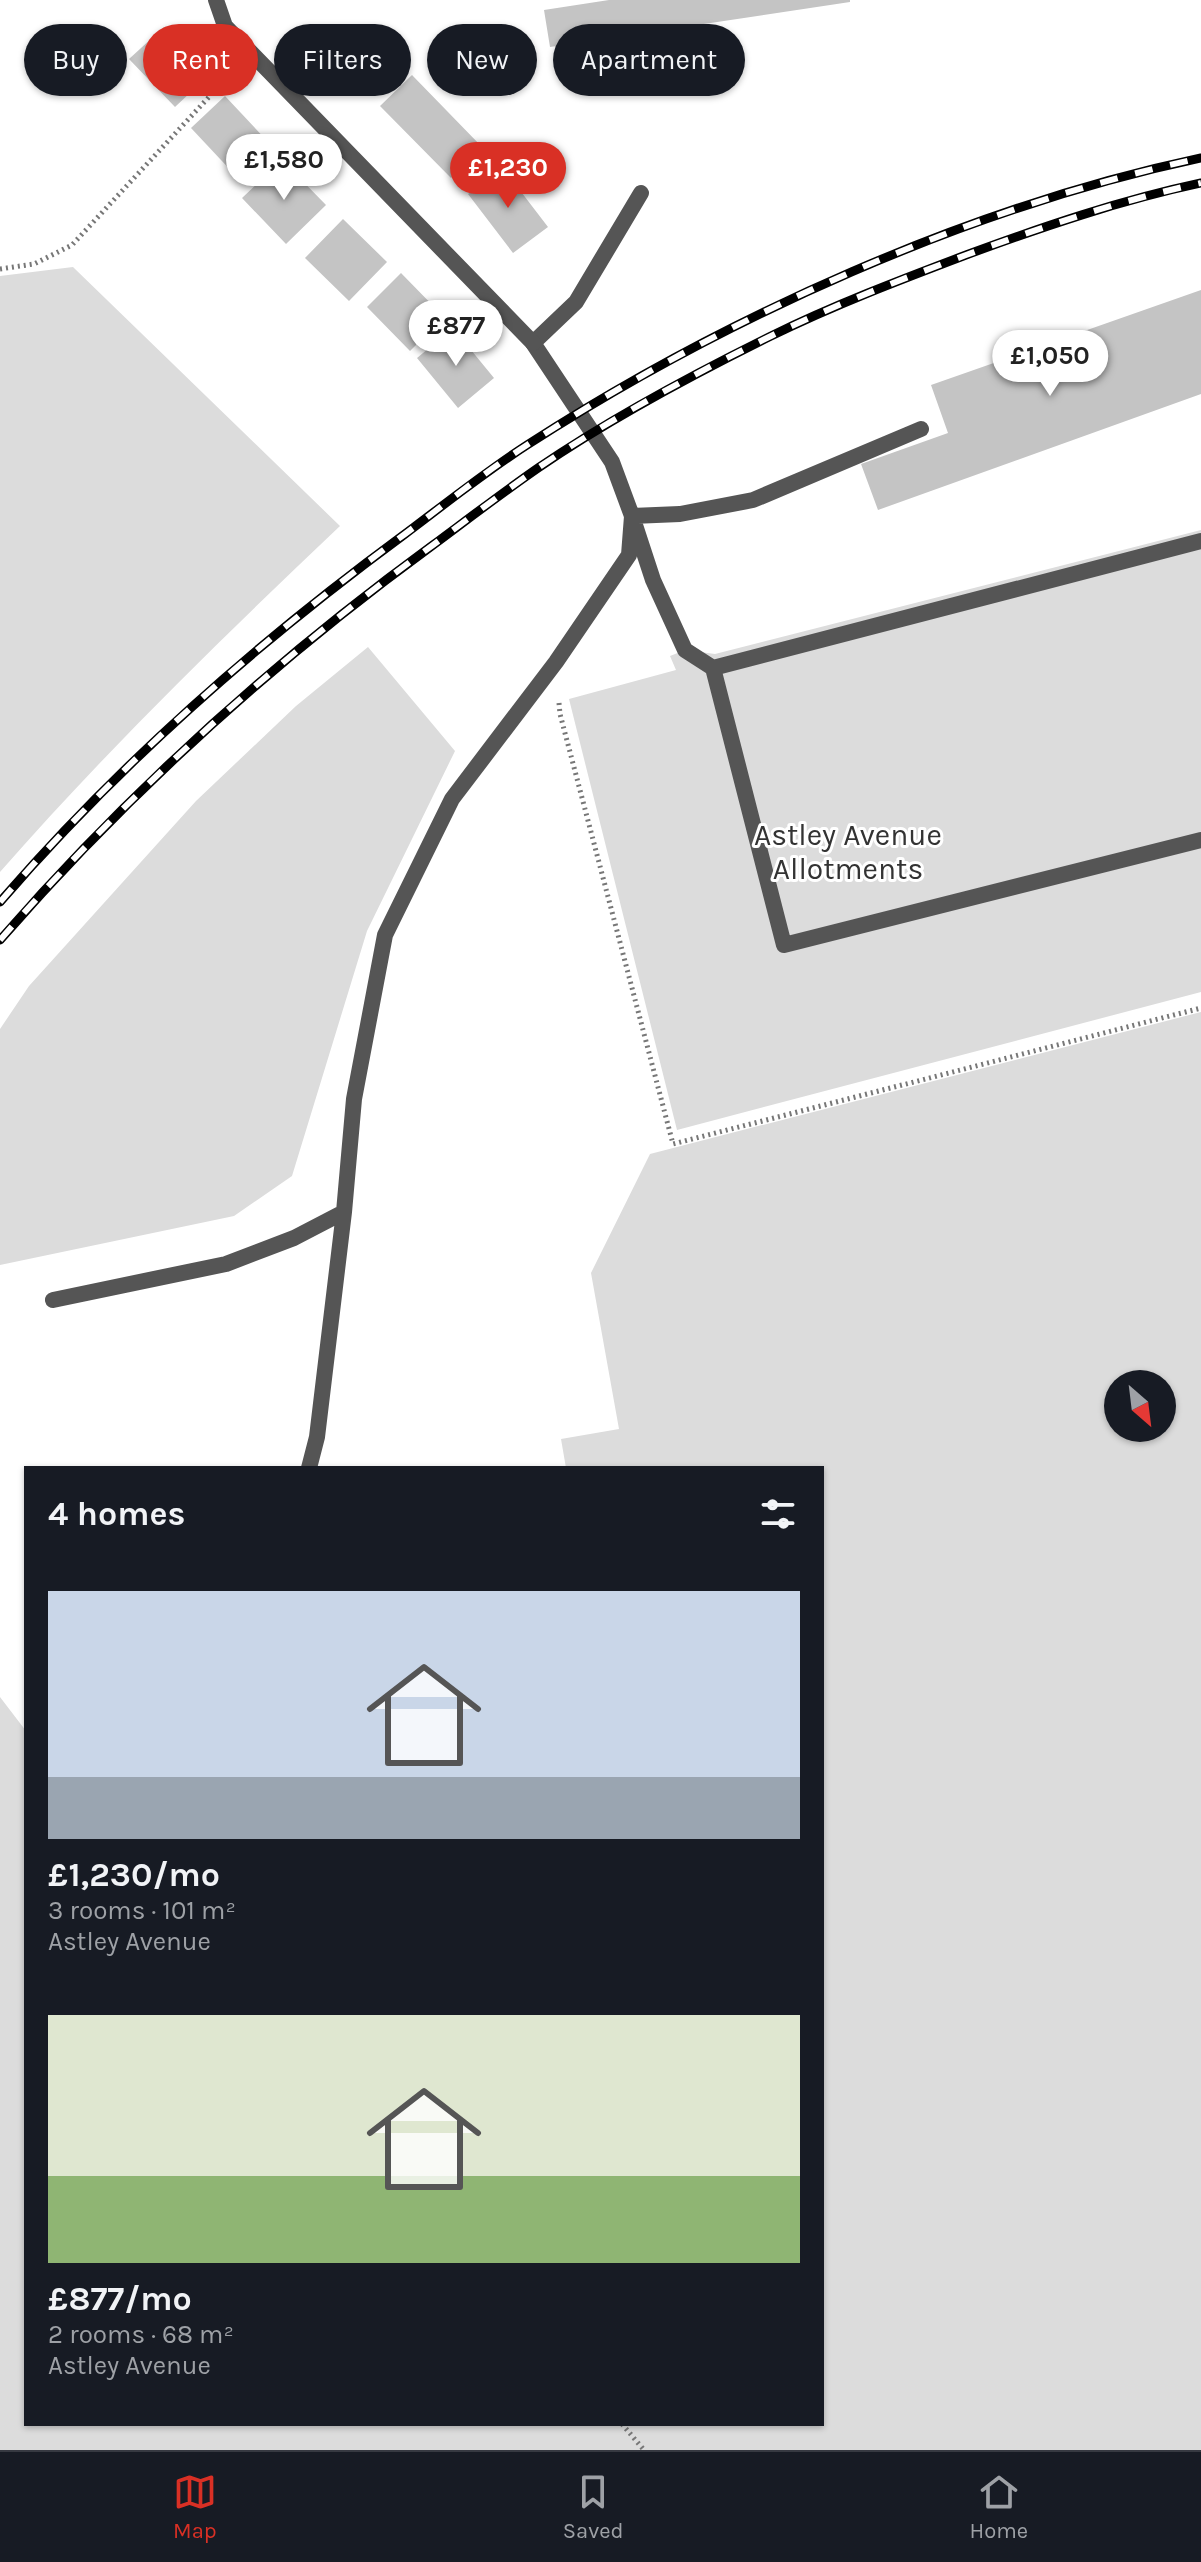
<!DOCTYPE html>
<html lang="en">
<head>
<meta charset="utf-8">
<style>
	body { margin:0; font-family:Karla,sans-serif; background:#242831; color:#f1f3f6; height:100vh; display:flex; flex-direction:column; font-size:30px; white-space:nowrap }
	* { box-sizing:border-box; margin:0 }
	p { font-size:26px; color:#9ea1a6 }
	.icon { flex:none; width:44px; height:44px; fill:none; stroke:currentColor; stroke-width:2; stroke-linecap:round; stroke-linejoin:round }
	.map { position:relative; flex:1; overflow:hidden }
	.sheet { position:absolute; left:24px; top:1466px; width:800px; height:960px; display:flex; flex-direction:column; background:#171b24; border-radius:0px; box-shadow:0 2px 6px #0004 }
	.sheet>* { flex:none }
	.banner { position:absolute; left:24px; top:24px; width:800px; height:72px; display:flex; gap:16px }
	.needle { width:52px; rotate:152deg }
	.controls { position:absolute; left:1104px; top:1370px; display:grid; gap:16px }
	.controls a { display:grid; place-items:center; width:72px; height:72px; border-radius:50%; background:#171b24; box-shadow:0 2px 6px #0004; font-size:40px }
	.price { position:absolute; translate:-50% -68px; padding:0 18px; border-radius:28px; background:#fff; color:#222; font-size:26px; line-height:52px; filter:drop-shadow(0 2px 4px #0008) }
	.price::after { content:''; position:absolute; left:50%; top:48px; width:24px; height:18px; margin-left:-12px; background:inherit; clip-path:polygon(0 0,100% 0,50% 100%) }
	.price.current { background:#d93025; color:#fff }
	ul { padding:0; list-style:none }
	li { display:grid; align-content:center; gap:16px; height:424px; padding:0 24px }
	li span { display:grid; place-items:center; height:248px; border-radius:0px; color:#555 }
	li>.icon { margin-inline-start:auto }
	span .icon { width:144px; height:144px; fill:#fffc; stroke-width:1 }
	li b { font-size:34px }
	h2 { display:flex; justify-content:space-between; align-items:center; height:96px; padding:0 24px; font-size:34px }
	.chip { padding:0 28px; border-radius:36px; background:#171b24; box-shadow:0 2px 6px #0004; font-size:28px; line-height:72px }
	.chip.current { background:#d93025; color:#fff }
	.menu { display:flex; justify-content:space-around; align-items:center; height:112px; border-top:2px solid #363941; background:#171b24; font-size:22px; color:#9ea1a6 }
	.menu a { display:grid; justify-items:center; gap:4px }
	.menu .current { color:#d93025 }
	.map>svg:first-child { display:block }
</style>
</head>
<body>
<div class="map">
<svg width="1201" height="2450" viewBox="0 0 1201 2450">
	<rect width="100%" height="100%" fill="#fff"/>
	<path fill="#dcdcdc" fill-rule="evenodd" d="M73,267l267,259c-117,111 -234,225 -340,346v-596z
		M1201,530v462l-524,138 -108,-431 107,-29 -6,-14 15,-6 30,4z
		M368,647l87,104 -88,180 -75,245 -58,40 -234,49v-236l29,-43 167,-185 100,-95z
		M1201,1012v1438h-1201v-753l26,34v693h796v-956h-256l-5,-29 58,-10 -28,-156 59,-119zM1162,1384v44h-44v-44z"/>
	<path fill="#c4c4c4" d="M609,0h241v2l-300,45 -6,-37z
		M164,27l45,48 -34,32 -46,-48z
		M398,32l5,24 -60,13 -5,-24z
		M412,75l70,72 -31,31 -71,-72z
		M225,96l45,48 -34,32 -45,-48z
		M282,160l44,45 -40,39 -44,-46z
		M502,167l46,60 -35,26 -45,-59z
		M343,219l44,43 -38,39 -44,-43z
		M401,273l43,44 -34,34 -43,-44z
		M1201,290v104l-323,116 -17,-46 87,-31 -17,-48z
		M453,328l41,50 -36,30 -41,-50z"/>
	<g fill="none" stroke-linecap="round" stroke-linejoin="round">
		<path stroke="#777" stroke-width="5" stroke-dasharray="2 4" stroke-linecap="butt" d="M0,269l34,-5 38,-19 161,-174
			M559,703l1,11 113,430 528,-136
			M622,2424l22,26"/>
		<path stroke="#555" stroke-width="16" d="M921,429l-168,71 -73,14 -48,2 21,64 32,70 28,18 71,277 417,-105
			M713,668l488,-127
			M53,1300l173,-36 68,-26 50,-26
			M309,1468l8,-31 27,-225 10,-113 31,-164 67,-136 104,-137 73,-107 3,-39 -20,-54 -79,-119 43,-41 65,-109"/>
		<path stroke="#555" stroke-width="16" d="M216,0l9,26 308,317"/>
		<defs>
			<path id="rail" d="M0,902c119,-138 258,-260 405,-368 40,-30 80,-62 122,-89 198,-128 443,-238 674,-287
				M0,940c129,-148 274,-279 433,-395 35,-26 69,-52 105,-77 73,-50 154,-93 233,-132 63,-31 129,-56 195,-81 76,-28 155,-55 235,-72"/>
		</defs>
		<use href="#rail" stroke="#000" stroke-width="9"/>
		<use href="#rail" stroke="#fff" stroke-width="6" stroke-dasharray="18" stroke-linecap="butt"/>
	</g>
	<g text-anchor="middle" stroke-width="6" stroke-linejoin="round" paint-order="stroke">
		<g font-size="30" fill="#333" stroke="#fff">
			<text x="848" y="845">Astley Avenue<tspan x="848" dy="34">Allotments</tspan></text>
		</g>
	</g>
</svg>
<div class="controls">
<a><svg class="needle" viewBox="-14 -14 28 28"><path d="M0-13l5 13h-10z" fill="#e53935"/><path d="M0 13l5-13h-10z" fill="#9ea1a6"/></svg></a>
</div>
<b class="price" style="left:284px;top:202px">£1,580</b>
<b class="price current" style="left:508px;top:210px">£1,230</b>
<b class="price" style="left:456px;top:368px">£877</b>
<b class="price" style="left:1050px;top:398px">£1,050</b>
<div class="banner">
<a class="chip">Buy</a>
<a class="chip current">Rent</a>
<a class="chip">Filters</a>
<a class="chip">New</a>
<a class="chip">Apartment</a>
</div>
<section class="sheet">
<h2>4 homes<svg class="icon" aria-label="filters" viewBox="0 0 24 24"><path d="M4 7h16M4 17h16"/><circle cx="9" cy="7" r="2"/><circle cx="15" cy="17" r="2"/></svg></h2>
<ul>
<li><span style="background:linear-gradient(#c9d6e8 75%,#9aa5b1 0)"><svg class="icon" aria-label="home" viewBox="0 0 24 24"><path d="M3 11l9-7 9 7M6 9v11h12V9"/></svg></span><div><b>£1,230/mo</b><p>3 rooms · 101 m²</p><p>Astley Avenue</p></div></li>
<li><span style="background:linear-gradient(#dfe7d0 65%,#8fb573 0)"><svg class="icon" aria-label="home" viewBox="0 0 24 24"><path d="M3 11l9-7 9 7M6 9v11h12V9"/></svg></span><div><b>£877/mo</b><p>2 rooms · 68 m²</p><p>Astley Avenue</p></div></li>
</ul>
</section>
</div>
<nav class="menu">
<a class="current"><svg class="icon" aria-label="map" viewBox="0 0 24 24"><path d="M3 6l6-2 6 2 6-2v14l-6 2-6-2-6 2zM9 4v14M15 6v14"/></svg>Map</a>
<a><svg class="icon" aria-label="saved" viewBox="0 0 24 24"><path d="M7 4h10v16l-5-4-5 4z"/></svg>Saved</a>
<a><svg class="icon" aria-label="home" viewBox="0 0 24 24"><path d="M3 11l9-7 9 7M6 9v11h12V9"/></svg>Home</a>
</nav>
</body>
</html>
